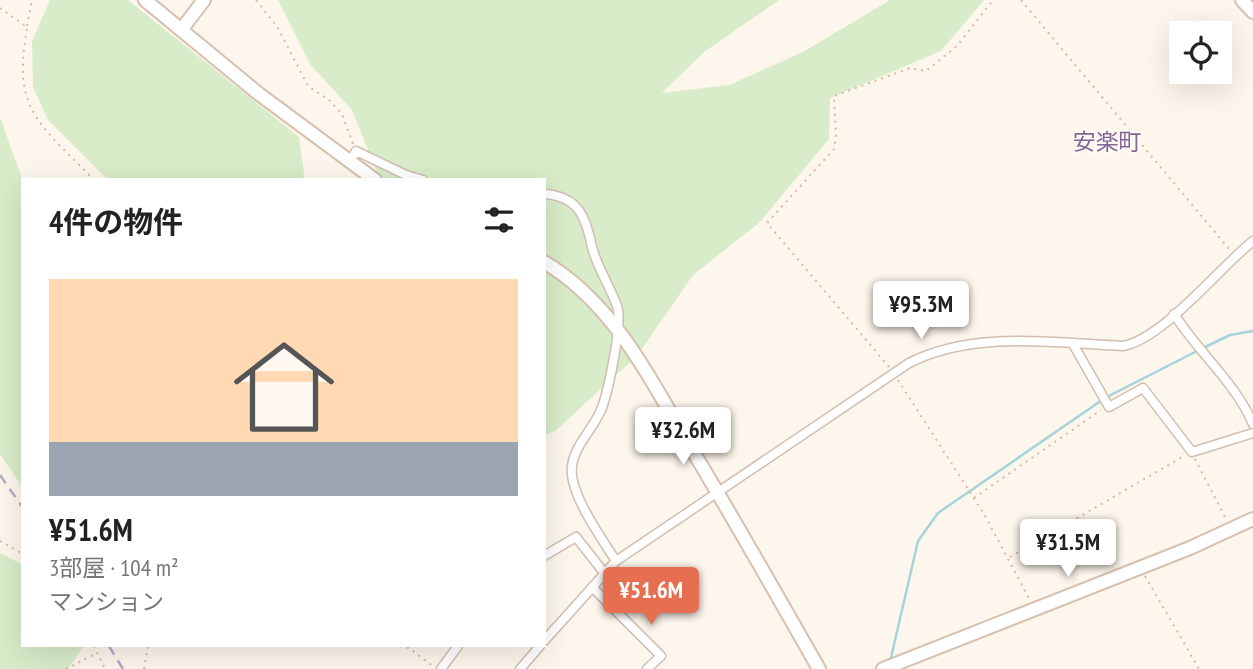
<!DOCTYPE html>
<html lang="ja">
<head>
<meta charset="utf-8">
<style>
	body { margin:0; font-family:"PT Sans Narrow","Noto Sans JP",sans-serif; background:#f6f6f6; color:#222; height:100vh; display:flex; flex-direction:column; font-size:26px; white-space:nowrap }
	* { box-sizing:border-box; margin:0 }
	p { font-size:23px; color:#767676 }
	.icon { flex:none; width:38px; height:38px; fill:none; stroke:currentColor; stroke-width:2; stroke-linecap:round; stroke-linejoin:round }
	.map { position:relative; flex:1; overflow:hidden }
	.drawer { position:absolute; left:21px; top:178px; width:525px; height:469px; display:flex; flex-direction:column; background:#fff; border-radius:0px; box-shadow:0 7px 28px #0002 }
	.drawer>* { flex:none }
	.buttons { position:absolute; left:1169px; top:21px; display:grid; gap:14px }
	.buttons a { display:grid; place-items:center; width:63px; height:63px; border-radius:0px; background:#fff; box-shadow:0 7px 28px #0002; font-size:35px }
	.price { position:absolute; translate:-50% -60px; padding:0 16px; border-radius:7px; background:#fff; color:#222; font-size:23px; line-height:46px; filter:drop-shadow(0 2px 4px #0008) }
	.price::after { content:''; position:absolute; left:50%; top:42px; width:21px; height:16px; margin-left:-10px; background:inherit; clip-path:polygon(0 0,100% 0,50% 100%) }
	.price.active { background:#e76f51; color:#fff }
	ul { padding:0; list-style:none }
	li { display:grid; align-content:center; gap:14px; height:371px; padding:0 28px }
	li span { display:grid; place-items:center; height:217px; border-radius:0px; color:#555 }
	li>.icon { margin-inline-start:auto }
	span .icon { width:126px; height:126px; fill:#fffc; stroke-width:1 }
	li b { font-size:30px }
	h2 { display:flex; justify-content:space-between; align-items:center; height:84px; padding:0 28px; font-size:30px }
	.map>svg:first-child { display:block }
</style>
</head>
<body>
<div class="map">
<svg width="1253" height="669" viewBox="0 0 1253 669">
	<rect width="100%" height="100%" fill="#fdf6ec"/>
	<path fill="#d8ecc9" d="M50,0h78l171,137 5,36 -1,7h-195l-60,-60 -15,-33 -1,-46z
		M278,0h501l-75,52 -42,41 67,-8 74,-33 87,-52h94l-43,51 -111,47 -1,41 -69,83 -67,53 -56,81 -82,75 -11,5v-256h-164l-28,-70 -42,-46z
		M0,117l23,64v307l-23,-34z
		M0,553l23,12v81h61l-16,23h-68z"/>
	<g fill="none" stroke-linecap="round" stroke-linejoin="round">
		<path stroke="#a5d3da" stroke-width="2.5" d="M1203,348l27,-13 23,-4
			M890,662l28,-121 20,-28 167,-115 92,-47"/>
		<defs>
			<path id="street" d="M349,163l7,-12 50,24 17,5
				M544,194c35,2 42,24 48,53 5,20 18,39 25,59 6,17 -8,80 -14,99 -7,22 -28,38 -31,61 -4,26 30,73 44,95
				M1174,314c24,38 61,68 79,110
				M1073,344l36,63 34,-19 49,64 61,-19
				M544,556l32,-19 29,37
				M592,587l69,69 -14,13
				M544,641l72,-80 293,-198c65,-33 143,-20 214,-17 40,-7 96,-78 130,-105
				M441,669l17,-23
				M520,669l20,-23"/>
			<path id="secondary" d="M145,0l114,94 116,86
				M1242,0l11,12
				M181,30l23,-30
				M544,262c70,41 107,119 147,186 44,73 86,147 128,221
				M883,669l307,-121 63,-29"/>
		</defs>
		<use href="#street" stroke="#d1beb0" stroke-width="11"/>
		<use href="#secondary" stroke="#d6c0b0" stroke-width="16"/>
		<path stroke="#d9b8a5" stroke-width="2" stroke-dasharray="2 5" stroke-linecap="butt" d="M256,0l22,28 30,58 21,14 13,14 11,30
			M1021,0l208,249
			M0,8l27,19c-3,22 -7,45 -1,67 9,34 45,61 68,86
			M27,26l5,-26
			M889,367l-122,-144 67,-74 2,-13 -2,-40 76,-28 16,3 31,-25 36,-46
			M898,380l86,134 46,86
			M1195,459l31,60
			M974,498l127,-88
			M0,541l23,13
			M1010,557l174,-101
			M1145,576l54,93
			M94,646l11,23
			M400,646l9,2 25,19
			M66,669l31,-16
			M144,669l4,-23"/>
		<use href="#street" stroke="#fff" stroke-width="8"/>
		<use href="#secondary" stroke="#fff" stroke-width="12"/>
		<path stroke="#b9a8c9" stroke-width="2.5" stroke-dasharray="10 7" stroke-linecap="butt" d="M0,475l23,33
			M109,646l14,23"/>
	</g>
	<g text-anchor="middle" stroke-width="5" stroke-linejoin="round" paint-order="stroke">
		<g font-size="23" fill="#846695" stroke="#fffaf3">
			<text x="1107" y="150">安楽町</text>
		</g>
	</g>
</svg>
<div class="buttons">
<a><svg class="icon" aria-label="locate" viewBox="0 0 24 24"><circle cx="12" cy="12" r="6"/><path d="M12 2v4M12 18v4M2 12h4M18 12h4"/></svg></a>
</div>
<b class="price" style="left:921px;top:341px">¥95.3M</b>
<b class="price" style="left:683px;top:467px">¥32.6M</b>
<b class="price" style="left:1068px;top:579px">¥31.5M</b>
<b class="price active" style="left:651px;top:627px">¥51.6M</b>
<section class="drawer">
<h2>4件の物件<svg class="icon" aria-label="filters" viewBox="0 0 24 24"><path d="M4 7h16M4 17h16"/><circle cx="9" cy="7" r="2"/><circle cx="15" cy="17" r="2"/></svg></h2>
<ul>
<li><span style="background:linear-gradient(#ffd9b3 75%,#9aa5b1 0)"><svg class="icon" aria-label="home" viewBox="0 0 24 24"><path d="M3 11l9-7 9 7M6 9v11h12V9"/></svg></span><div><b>¥51.6M</b><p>3部屋 · 104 m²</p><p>マンション</p></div></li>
</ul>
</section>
</div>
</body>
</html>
